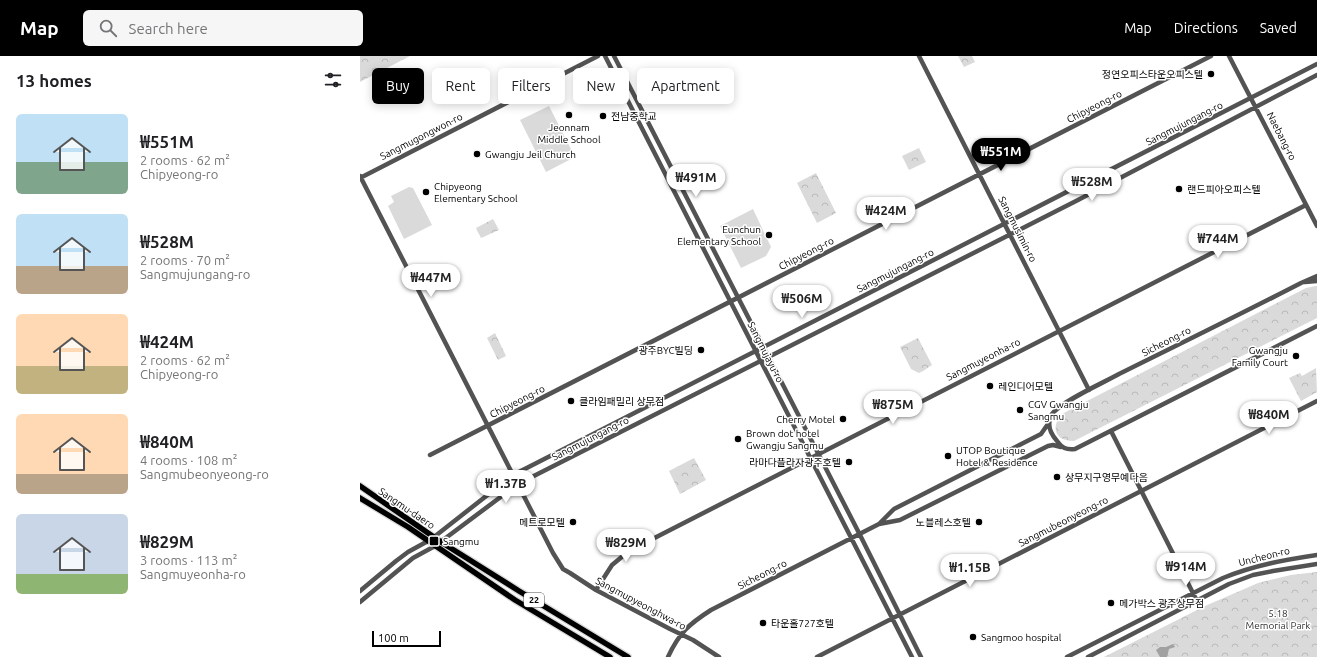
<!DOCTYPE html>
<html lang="en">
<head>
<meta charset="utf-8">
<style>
	body { margin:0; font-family:Ubuntu,"Noto Sans KR",sans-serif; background:#f6f6f6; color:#202124; height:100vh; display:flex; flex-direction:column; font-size:15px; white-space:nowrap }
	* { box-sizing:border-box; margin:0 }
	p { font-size:13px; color:#757577 }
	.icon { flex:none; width:22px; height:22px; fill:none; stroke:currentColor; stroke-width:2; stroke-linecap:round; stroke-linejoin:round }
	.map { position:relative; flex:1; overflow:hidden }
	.side { display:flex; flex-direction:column; background:#fff; width:360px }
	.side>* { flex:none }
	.hud { position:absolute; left:12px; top:12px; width:380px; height:36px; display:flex; gap:8px }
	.scale { position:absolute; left:12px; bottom:10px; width:69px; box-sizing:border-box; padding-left:4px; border:2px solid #000; border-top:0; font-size:11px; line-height:14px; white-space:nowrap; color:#000; -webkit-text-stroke:3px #fff; paint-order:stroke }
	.price { position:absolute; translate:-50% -34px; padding:0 9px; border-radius:14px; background:#fff; color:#222; font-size:13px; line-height:26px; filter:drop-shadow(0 1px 2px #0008) }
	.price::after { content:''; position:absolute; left:50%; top:24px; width:12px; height:9px; margin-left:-6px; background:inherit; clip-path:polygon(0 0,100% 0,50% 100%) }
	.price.active { background:#000; color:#fff }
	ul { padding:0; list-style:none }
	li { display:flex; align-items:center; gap:12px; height:100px; padding:0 16px }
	li span { display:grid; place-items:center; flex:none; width:112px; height:80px; border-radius:6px; color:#555 }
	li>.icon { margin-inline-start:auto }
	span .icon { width:48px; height:48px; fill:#fffc; stroke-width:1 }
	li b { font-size:17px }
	h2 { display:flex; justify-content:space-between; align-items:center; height:48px; padding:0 16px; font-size:17px }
	.chip { padding:0 14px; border-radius:6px; background:#fff; box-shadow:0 2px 10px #0003; font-size:14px; line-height:36px }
	.chip.active { background:#000; color:#fff }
	header { display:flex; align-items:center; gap:24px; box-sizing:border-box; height:56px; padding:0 20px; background:#000; color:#fff }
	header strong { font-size:19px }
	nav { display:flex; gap:22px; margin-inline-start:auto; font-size:14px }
	.search { width:280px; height:36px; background:#f6f6f6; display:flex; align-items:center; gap:10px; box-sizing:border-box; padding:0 14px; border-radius:6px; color:#757577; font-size:15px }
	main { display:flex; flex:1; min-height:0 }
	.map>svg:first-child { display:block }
</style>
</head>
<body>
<header>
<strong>Map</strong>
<div class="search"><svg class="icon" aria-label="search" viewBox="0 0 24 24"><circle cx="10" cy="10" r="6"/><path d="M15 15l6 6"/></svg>Search here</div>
<nav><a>Map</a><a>Directions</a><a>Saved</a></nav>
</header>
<main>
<section class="side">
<h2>13 homes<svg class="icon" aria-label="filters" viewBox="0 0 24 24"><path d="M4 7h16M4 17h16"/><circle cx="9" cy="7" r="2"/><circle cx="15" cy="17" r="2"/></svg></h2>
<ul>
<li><span style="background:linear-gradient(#bfe0f5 60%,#7fa58c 0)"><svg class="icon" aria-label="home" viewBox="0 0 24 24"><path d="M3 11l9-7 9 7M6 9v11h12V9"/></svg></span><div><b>₩551M</b><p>2 rooms · 62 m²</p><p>Chipyeong-ro</p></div></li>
<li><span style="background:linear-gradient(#bfe0f5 65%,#b9a48a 0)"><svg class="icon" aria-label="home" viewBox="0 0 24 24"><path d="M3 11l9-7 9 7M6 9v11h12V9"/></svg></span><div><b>₩528M</b><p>2 rooms · 70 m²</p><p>Sangmujungang-ro</p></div></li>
<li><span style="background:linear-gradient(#ffd9b3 65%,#c2b280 0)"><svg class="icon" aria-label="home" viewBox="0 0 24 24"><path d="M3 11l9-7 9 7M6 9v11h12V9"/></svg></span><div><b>₩424M</b><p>2 rooms · 62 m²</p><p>Chipyeong-ro</p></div></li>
<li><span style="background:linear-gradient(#ffd9b3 75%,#b9a48a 0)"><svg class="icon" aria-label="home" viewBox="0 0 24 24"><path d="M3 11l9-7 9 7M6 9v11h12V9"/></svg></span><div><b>₩840M</b><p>4 rooms · 108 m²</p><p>Sangmubeonyeong-ro</p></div></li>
<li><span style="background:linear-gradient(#c9d6e8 75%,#8fb573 0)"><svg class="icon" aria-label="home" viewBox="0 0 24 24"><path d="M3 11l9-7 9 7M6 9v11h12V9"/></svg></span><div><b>₩829M</b><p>3 rooms · 113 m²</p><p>Sangmuyeonha-ro</p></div></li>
</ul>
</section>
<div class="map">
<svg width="957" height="601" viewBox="0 0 957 601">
	<defs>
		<pattern id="park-crowns" width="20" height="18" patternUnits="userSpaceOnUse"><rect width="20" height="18" fill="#dadada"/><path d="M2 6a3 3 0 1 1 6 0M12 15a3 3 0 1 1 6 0" fill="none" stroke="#b9b9b9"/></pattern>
	</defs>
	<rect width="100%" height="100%" fill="#fff"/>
	<path fill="url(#park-crowns)" d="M0,0h50l-50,26z
		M598,0h14l3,6 -11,5z
		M559,92l7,14 -17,8 -7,-14z
		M456,117l20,40 -19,10 -20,-40z
		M133,163l6,11 -18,8 -5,-10z
		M956,230h1v32l-243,123c-18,0 -23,-11 -14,-26l246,-127z
		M135,277l11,23 -8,4 -11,-22z
		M558,282l14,27c-5,3 -8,6 -13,8l-8,-4 -11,-22z
		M956,312l1,24 -16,9 -12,-23 11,-5 2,3z
		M334,402l12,22 -26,14 -11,-23z
		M957,516v85h-213l101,-51 53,-23 33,-8z"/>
	<path fill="#dadada" d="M189,50l26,51 -29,15 -26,-52z
		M49,131l4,1 19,37 -28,14 -16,-33 6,-4 -3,-6z
		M393,153l18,38 -5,9 -25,12 -21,-42z"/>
	<path fill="#a1a1a1" d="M813,588l2,3 -6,2 -2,8h-7l-4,-7 4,-3h6z"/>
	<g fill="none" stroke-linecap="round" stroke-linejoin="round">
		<defs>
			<path id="major" d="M0,430l81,56 78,49 109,66
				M0,442l48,29 107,73 95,57"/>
		</defs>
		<use href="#major" stroke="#dbdbdb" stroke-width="8"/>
		<path stroke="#535353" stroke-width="4.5" d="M245,0l307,601
			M254,0l245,477 62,124
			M559,0l170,334
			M869,0l88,170
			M0,120l193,377 10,16 7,4 26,17 74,39 23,11 26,17
			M0,122l238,-122
			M957,220l-16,7c-60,31 -121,61 -182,91 -14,8 -59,28 -67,40 -6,10 -2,19 5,27 5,7 9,9 18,8l242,-123
			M945,226l12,-1
			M751,375l86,170
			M70,399l781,-399
			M519,468l21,-4 148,-74 5,-1 8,2
			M74,481l79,-62 804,-411
			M236,534l16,-25 17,-14 677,-346
			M0,535l36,-30 12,-9 20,-11
			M0,546l53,-44 22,-12 83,-62 560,-284 239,-125
			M308,601c11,-24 21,-33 43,-47l168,-86 15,-15 147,-75 7,-10
			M457,601l500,-256
			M707,601l156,-79c32,-13 61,-18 94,-23
			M728,601l141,-73 24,-9 20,-4 44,-7"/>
		<use href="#major" stroke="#000" stroke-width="5.5"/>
	</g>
	<g fill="#000" stroke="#fff" stroke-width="1.5">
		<circle cx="851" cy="18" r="4"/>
		<circle cx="209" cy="59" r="4"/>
		<circle cx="243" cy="60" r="4"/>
		<circle cx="117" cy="98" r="4"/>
		<circle cx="819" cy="133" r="4"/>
		<circle cx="66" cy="136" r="4"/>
		<circle cx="409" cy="179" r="4"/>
		<circle cx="341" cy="294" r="4"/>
		<circle cx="936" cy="300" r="4"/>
		<circle cx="630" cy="330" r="4"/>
		<circle cx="211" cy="345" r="4"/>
		<circle cx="660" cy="354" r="4"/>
		<circle cx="483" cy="363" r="4"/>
		<circle cx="378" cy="383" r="4"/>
		<circle cx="588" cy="400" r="4"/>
		<circle cx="489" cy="406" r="4"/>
		<circle cx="697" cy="421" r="4"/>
		<circle cx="213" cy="466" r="4"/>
		<circle cx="619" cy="466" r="4"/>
		<rect x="69" y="480" width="10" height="10" rx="2"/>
		<circle cx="751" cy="547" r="4"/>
		<circle cx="403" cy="567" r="4"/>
		<circle cx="613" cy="581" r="4"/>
	</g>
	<g text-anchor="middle" stroke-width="3" stroke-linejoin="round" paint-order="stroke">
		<rect fill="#fff" stroke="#4c4c4c" stroke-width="1" x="164" y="537" width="20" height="14" rx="3"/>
		<g font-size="9" font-weight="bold" fill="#000">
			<text x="174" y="547">22</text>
		</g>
		<g font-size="10" fill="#000" stroke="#fff" text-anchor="start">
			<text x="843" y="22" text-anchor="end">정연오피스타운오피스텔</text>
			<text x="251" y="64">전남중학교</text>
			<text x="209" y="75" text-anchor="middle">Jeonnam<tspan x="209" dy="12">Middle School</tspan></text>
			<text x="125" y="102">Gwangju Jeil Church</text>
			<text x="74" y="134">Chipyeong<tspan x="74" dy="12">Elementary School</tspan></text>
			<text x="827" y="137">랜드피아오피스텔</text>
			<text x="401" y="177" text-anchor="end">Eunchun<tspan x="401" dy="12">Elementary School</tspan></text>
			<text x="333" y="298" text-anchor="end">광주BYC빌딩</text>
			<text x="928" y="298" text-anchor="end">Gwangju<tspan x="928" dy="12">Family Court</tspan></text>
			<text x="638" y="334">레인디어모텔</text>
			<text x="219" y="349">클라임패밀리 상무점</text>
			<text x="668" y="352">CGV Gwangju<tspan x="668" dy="12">Sangmu</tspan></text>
			<text x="475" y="367" text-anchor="end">Cherry Motel</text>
			<text x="386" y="381">Brown dot hotel<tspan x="386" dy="12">Gwangju Sangmu</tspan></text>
			<text x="596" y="398">UTOP Boutique<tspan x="596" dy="12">Hotel &amp; Residence</tspan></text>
			<text x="481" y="410" text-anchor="end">라마다플라자광주호텔</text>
			<text x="705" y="425">상무지구영무예다음</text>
			<text x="205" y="470" text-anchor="end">메트로모텔</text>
			<text x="611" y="470" text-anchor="end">노블레스호텔</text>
			<text x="83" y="489">Sangmu</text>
			<text x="759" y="551">메가박스 광주상무점</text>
			<text x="411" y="571">타운홀727호텔</text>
			<text x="621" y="585">Sangmoo hospital</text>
		</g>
		<g font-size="10" fill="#000" stroke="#fff">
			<text transform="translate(734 50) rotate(-27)" y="4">Chipyeong-ro</text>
			<text transform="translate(824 67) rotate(-27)" y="4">Sangmujungang-ro</text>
			<text transform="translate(61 80) rotate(-27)" y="4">Sangmugongwon-ro</text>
			<text transform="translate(922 80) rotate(63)" y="4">Naebang-ro</text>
			<text transform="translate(658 173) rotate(63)" y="4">Sangmusimin-ro</text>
			<text transform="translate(446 197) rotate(-27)" y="4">Chipyeong-ro</text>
			<text transform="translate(535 214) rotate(-27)" y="4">Sangmujungang-ro</text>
			<text transform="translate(806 285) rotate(-27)" y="4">Sicheong-ro</text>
			<text transform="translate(406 296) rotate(63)" y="4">Sangmujayu-ro</text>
			<text transform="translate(623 303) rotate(-27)" y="4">Sangmuyeonha-ro</text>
			<text transform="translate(157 345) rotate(-27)" y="4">Chipyeong-ro</text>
			<text transform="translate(230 382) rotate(-27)" y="4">Sangmujungang-ro</text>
			<text transform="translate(47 452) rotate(34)" y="4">Sangmu-daero</text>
			<text transform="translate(703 465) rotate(-27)" y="4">Sangmubeonyeong-ro</text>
			<text transform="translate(904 500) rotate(-14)" y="4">Uncheon-ro</text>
			<text transform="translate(402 518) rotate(-27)" y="4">Sicheong-ro</text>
			<text transform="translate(281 547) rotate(28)" y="4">Sangmupyeonghwa-ro</text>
		</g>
		<g font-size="10" fill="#313131" stroke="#fff">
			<text x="918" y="561">5.18<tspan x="918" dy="12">Memorial Park</tspan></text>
		</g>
	</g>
</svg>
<div class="scale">100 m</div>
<b class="price active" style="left:641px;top:116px">₩551M</b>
<b class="price" style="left:336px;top:142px">₩491M</b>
<b class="price" style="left:732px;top:146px">₩528M</b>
<b class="price" style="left:526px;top:175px">₩424M</b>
<b class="price" style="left:858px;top:203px">₩744M</b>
<b class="price" style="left:71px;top:242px">₩447M</b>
<b class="price" style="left:442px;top:263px">₩506M</b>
<b class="price" style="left:533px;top:369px">₩875M</b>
<b class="price" style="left:909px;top:379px">₩840M</b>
<b class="price" style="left:146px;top:448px">₩1.37B</b>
<b class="price" style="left:266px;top:507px">₩829M</b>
<b class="price" style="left:826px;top:531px">₩914M</b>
<b class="price" style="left:610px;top:532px">₩1.15B</b>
<div class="hud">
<a class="chip active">Buy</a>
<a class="chip">Rent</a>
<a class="chip">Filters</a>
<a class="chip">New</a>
<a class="chip">Apartment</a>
</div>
</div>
</main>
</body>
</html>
